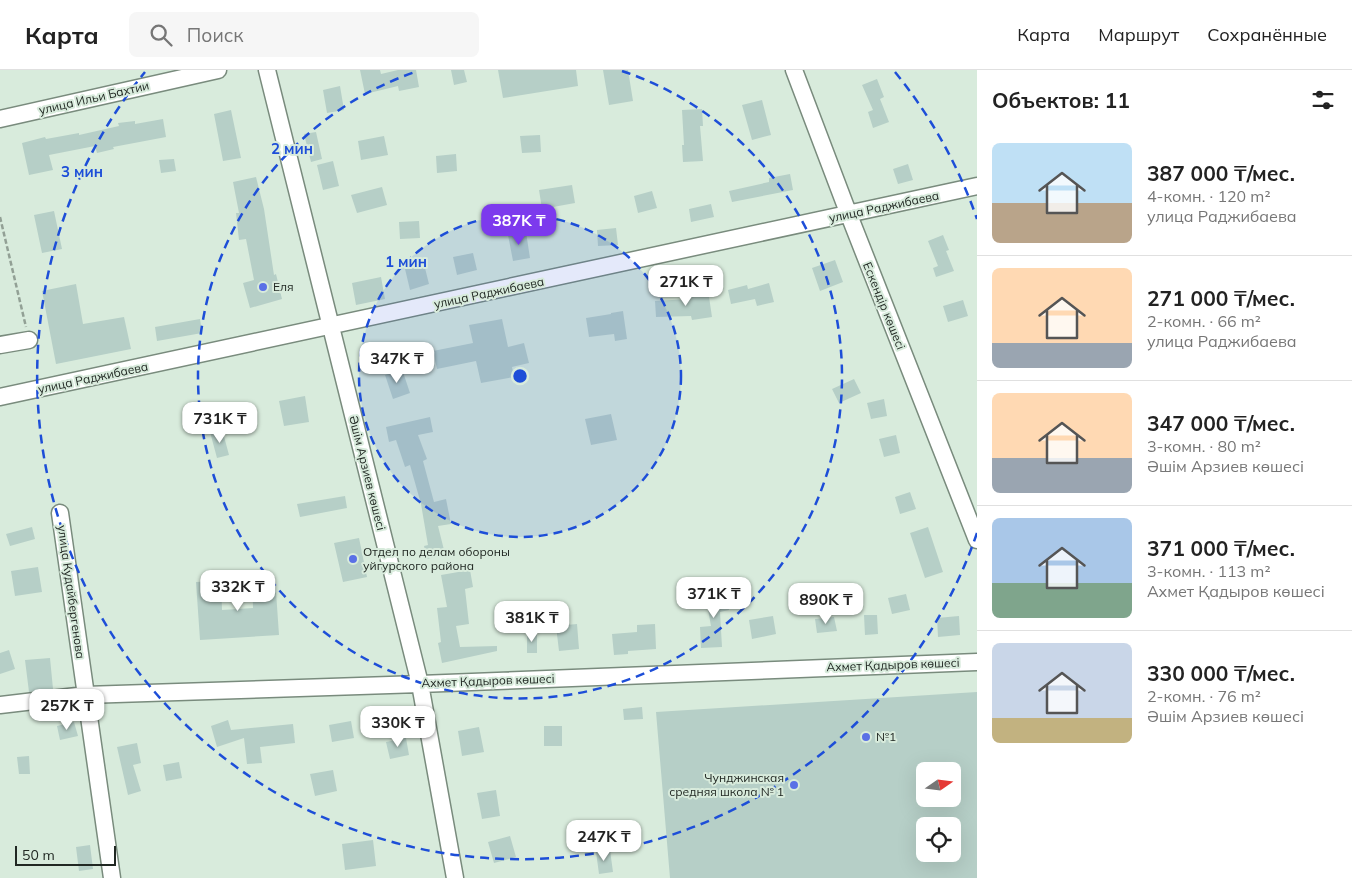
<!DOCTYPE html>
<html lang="ru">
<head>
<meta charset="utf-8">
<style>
	body { margin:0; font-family:Mulish,sans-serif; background:#f6f6f6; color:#222; height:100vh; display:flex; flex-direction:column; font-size:19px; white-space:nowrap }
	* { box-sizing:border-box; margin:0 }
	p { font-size:16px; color:#767676 }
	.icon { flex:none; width:28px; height:28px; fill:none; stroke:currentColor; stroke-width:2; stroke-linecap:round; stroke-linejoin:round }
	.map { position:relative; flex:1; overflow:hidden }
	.drawer { display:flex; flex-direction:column; background:#fff; width:375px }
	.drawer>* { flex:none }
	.needle { width:32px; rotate:76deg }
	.fabs { position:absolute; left:916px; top:692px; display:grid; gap:10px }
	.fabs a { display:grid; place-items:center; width:45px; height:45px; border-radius:8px; background:#fff; box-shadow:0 5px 20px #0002; font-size:25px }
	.scale { position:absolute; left:15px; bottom:12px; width:101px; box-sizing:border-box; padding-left:5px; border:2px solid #212823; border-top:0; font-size:14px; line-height:18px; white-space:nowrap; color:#212823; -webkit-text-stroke:4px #d8ebdc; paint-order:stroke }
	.price { position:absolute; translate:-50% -42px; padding:0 11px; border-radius:10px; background:#fff; color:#222; font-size:16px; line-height:32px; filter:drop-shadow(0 1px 2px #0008) }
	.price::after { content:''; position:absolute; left:50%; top:30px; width:15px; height:11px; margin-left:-8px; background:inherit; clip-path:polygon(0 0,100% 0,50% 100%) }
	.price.selected { background:#7c3aed; color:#fff }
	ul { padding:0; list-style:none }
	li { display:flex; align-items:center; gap:15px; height:125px; padding:0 15px }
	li+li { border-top:1px solid #e0e0e0 }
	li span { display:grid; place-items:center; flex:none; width:140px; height:100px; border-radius:8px; color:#555 }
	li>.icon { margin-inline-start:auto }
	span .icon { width:60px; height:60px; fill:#fffc; stroke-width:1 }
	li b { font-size:21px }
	h2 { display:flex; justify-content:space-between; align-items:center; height:60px; padding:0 15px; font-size:21px }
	header { display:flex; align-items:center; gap:30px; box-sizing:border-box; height:70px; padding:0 25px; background:#fff; border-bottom:1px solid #e0e0e0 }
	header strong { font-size:24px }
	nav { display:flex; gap:28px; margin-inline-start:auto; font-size:18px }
	.search { width:350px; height:45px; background:#f6f6f6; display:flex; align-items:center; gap:12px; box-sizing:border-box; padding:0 18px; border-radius:8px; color:#767676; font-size:19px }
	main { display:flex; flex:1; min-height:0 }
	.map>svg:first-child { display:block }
</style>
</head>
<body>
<header>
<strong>Карта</strong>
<div class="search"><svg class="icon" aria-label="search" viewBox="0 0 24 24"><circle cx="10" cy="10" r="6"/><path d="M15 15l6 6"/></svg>Поиск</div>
<nav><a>Карта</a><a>Маршрут</a><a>Сохранённые</a></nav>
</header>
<main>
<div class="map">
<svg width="977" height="808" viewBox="0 0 977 808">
	<rect width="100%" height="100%" fill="#d8ebdc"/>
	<path fill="#b6cfc7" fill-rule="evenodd" d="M360,0h20l1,4 17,-4h18l3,17 -20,4 -1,-5 -33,8z
		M451,0h13l3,12 -13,3z
		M498,0h78l2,16 -75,12z
		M603,0h25l5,31 -24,4z
		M877,9l7,18 -4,2 9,23 -16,6 -5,-16 5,-2 -11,-25z
		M340,16l4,24 -17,3 -4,-23z
		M762,30l9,35 -19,5 -10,-35z
		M702,39l1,17h-3l3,35 -20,1 -1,-17h2l-2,-35z
		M231,40l10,48 -18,3 -9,-47z
		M163,49l3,18 -53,10 1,2 -17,4 -2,-7 -46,9 4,15 -24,5 -7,-32 23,-6 1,2 33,-6v2l40,-9 -1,-3 17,-2v3z
		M316,62l6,27 -11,3 -7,-28z
		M540,65l1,17 -19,1 -2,-17z
		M384,66l4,19 -27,5 -3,-19z
		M456,84l1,17 -20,2 -1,-17z
		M174,89l2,12 -15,2 -2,-13z
		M333,91l6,25 -16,4 -6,-25z
		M908,94l5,16 -15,4 -5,-15z
		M790,104l3,16 -61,12 -3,-11 40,-9v-4z
		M256,107l8,32 10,66 2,-1 6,25 -32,9 -7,-25 11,-3 -8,-41 -7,1 -3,-27h3l-6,-31z
		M572,115l3,18 -33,6 -3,-19z
		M382,117l5,18 -30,8 -6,-18z
		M652,121l5,17 -19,5 -4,-17z
		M711,134l3,13 -23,5 -2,-13z
		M54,141l8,38 -20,4 -8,-38z
		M419,151l1,17 -20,1 -1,-17z
		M616,158l2,17 -20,1 -1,-16z
		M526,162l4,26 -17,3 -5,-26z
		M943,165l6,15 -3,1 8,20 -18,6 -3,-9 5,-2 -10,-25z
		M473,183l4,17 -20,5 -4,-18z
		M835,190l8,22 -23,9 -8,-23z
		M424,194l5,20 -19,6 -5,-21z
		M381,207l4,22 -29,6 -4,-22z
		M769,213l5,19 -17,4 -2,-7 -24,5 -3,-14 19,-5 1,4z
		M76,214l7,40 41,-7 7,32 -75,15 -14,-73z
		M708,220l4,27 -20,3 -1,-4 -35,1 -1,-16 34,-2 -1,-5z
		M963,230l5,16 -20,6 -5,-16z
		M623,241l4,28 -12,2 -1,-7 -25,3 -3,-19 25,-4v-1z
		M200,249l2,14 -45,8 -2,-14z
		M502,249l6,28 16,-4 5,20 -17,4 2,10 -33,6 -5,-22 -39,8 -4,-18 40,-8 -4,-18z
		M402,299l8,24 -17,6 -8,-24z
		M854,309l7,14 -22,10 -7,-14z
		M305,326l4,26 -25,4 -5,-25z
		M884,329l3,17 -16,3 -4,-16z
		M611,344l6,26 -26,5 -6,-26z
		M430,347l3,15 -15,3 9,24 -4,2 11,41 12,-3 5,25 -13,2 7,28 -18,5 -3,-13 4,-1 -7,-41 -11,-39 -5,2 -9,-27 -7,2 -3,-15z
		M222,359l7,26 -12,3 -7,-26z
		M896,365l4,18 -16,4 -5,-18z
		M910,422l6,17 -16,5 -5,-17z
		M345,426l2,12 -47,9 -3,-13z
		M32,457l3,12 -25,7 -4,-12z
		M928,457l15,45 -18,6 -15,-45z
		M359,468l8,39 -24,5 -9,-39z
		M38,497l4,25 -27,4 -4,-25z
		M470,500l3,17 -8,2 4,35 -13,2 4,21 37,-1v5l-55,12 -4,-20 3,-1 -4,-34 10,-1 -6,-32z
		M275,507l4,58 -79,5 -4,-58 25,-1 1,29 31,-2 -1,-30z
		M725,519l4,21 -9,2 2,35 -21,1 -1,-21 11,-1 -6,-33z
		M906,524l4,16 -18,4 -4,-16z
		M864,545h13l1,19 -13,1z
		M773,546l3,18 -24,5 -3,-19z
		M959,546l1,19 -22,2 -1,-19z
		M834,547l3,14 -20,2 -2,-14z
		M577,554l2,25 -20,2 -3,-25z
		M655,554l1,25 -28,2v3l-14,1 -2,-21 25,-2v-7z
		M527,563h10v20h-10z
		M9,580l6,19 -15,5v-21z
		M50,588l3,31 -24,3 -4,-32z
		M977,622v186h-307l-14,-166zM925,701h27v28h-27zM925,756h27v28h-27z
		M642,637l1,12 -19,1 -1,-11z
		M228,650l3,10 62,-6 2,19 -35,4 2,16 -15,1 -3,-26 -27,9 -6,-21z
		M351,651l3,17 -22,4 -3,-17z
		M74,652l4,14 -18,4 -3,-14z
		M544,656h18v20h-18z
		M479,657l5,25 -22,4 -4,-25z
		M406,668l3,17 -19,4 -4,-17z
		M137,673l4,20 -8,2 8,26 -13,4 -11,-48z
		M29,686l1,18h-11l-2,-17z
		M179,692l3,16 -16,3 -3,-16z
		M333,700l4,21 -22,5 -5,-22z
		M496,720l4,26 -18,3 -5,-26z
		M510,766l6,21 -22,6 -6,-21z
		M373,770l3,26 -31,4 -3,-26z
		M90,775l3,24 -14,2 -3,-24z
		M610,780l3,22 -14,2 -3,-22z"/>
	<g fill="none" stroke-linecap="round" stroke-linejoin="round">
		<defs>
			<path id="minor" d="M267,0l153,614 35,194
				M794,0l55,145 128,325
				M0,49l218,-49
				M0,275l29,-5
				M0,327l977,-211
				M60,443l52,365
				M0,635l85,-10 335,-11 557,-22"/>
		</defs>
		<use href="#minor" stroke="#798b7d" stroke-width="19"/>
		<path stroke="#92a095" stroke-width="2.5" stroke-dasharray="5 2.5" stroke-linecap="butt" d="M0,147l26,110"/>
		<use href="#minor" stroke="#fff" stroke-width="16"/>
	</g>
	<circle cx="520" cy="306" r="161" fill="#1d4ed8" fill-opacity=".12"/>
	<g fill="none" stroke="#1d4ed8" stroke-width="2.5" stroke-dasharray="9 6">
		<circle cx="520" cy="306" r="161"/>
		<path d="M622 1A322 322 0 1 1 418 1"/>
		<path d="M977 463A483 483 0 1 1 145 2M895 2A483 483 0 0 1 977 149"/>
	</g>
	<g fill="#5a70e6" stroke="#d8ebdc" stroke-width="2">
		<circle cx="263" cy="217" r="5"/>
		<circle cx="353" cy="489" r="5"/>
		<circle cx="866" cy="667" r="5"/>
		<circle cx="794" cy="715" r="5"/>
	</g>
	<g text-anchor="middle" stroke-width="4" stroke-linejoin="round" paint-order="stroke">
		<g font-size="12" fill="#212823" stroke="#d8ebdc">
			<text transform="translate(94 28) rotate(-13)" y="4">улица Ильи Бахтии</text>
			<text transform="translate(884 137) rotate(-12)" y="4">улица Раджибаева</text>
			<text transform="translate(489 223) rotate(-12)" y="4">улица Раджибаева</text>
			<text transform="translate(884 236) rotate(68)" y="4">Ескендір көшесі</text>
			<text transform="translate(93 308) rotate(-12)" y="4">улица Раджибаева</text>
			<text transform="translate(367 403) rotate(76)" y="4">Әшім Арзиев көшесі</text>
			<text transform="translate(71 522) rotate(82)" y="4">улица Кудайбергенова</text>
			<text transform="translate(893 595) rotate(-2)" y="4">Ахмет Қадыров көшесі</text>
			<text transform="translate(488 611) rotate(-2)" y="4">Ахмет Қадыров көшесі</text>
		</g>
		<g font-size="12" fill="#212823" stroke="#d8ebdc" text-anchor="start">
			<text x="273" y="221">Еля</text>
			<text x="363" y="486">Отдел по делам обороны<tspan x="363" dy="14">уйгурского района</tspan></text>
			<text x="876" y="671">№1</text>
			<text x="784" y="712" text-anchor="end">Чунджинская<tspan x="784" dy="14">средняя школа № 1</tspan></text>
		</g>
	</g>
	<circle cx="520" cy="306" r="8" fill="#1d4ed8" stroke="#d8ebdc" stroke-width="2.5"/>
	<g font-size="15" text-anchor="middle" font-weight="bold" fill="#1d4ed8" stroke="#d8ebdc" stroke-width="4" stroke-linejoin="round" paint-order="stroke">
		<text x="292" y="84">2 мин</text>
		<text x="82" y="107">3 мин</text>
		<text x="406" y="197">1 мин</text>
	</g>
</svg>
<div class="fabs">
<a><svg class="needle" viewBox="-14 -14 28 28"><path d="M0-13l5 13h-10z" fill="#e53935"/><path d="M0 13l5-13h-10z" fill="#767676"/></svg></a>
<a><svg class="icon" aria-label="locate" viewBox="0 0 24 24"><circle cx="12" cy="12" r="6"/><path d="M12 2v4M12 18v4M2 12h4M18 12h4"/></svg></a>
</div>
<div class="scale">50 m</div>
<b class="price selected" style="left:519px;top:176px">387K ₸</b>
<b class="price" style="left:686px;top:237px">271K ₸</b>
<b class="price" style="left:397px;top:314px">347K ₸</b>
<b class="price" style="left:220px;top:374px">731K ₸</b>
<b class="price" style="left:238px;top:542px">332K ₸</b>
<b class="price" style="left:714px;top:549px">371K ₸</b>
<b class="price" style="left:826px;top:555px">890K ₸</b>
<b class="price" style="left:532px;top:573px">381K ₸</b>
<b class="price" style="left:67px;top:661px">257K ₸</b>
<b class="price" style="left:398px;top:678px">330K ₸</b>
<b class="price" style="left:604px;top:792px">247K ₸</b>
</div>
<section class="drawer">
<h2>Объектов: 11<svg class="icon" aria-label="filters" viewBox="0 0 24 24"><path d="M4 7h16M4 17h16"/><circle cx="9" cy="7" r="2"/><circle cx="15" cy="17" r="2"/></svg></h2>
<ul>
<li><span style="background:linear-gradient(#bfe0f5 60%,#b9a48a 0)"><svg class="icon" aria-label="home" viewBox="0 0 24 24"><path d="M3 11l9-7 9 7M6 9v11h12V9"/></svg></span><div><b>387 000 ₸/мес.</b><p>4-комн. · 120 m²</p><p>улица Раджибаева</p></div></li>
<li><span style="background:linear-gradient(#ffd9b3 75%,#9aa5b1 0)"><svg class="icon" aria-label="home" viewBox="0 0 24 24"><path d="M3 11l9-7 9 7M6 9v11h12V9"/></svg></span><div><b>271 000 ₸/мес.</b><p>2-комн. · 66 m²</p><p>улица Раджибаева</p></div></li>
<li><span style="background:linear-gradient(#ffd9b3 65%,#9aa5b1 0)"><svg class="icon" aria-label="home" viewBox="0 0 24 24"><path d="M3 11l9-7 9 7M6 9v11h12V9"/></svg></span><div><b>347 000 ₸/мес.</b><p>3-комн. · 80 m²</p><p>Әшім Арзиев көшесі</p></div></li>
<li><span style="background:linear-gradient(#a9c7e8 65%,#7fa58c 0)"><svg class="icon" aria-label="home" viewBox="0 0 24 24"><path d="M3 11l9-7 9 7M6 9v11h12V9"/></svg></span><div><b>371 000 ₸/мес.</b><p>3-комн. · 113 m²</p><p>Ахмет Қадыров көшесі</p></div></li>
<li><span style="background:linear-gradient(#c9d6e8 75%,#c2b280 0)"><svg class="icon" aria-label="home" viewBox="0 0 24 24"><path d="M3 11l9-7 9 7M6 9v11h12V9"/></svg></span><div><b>330 000 ₸/мес.</b><p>2-комн. · 76 m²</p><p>Әшім Арзиев көшесі</p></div></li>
</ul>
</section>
</main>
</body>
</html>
